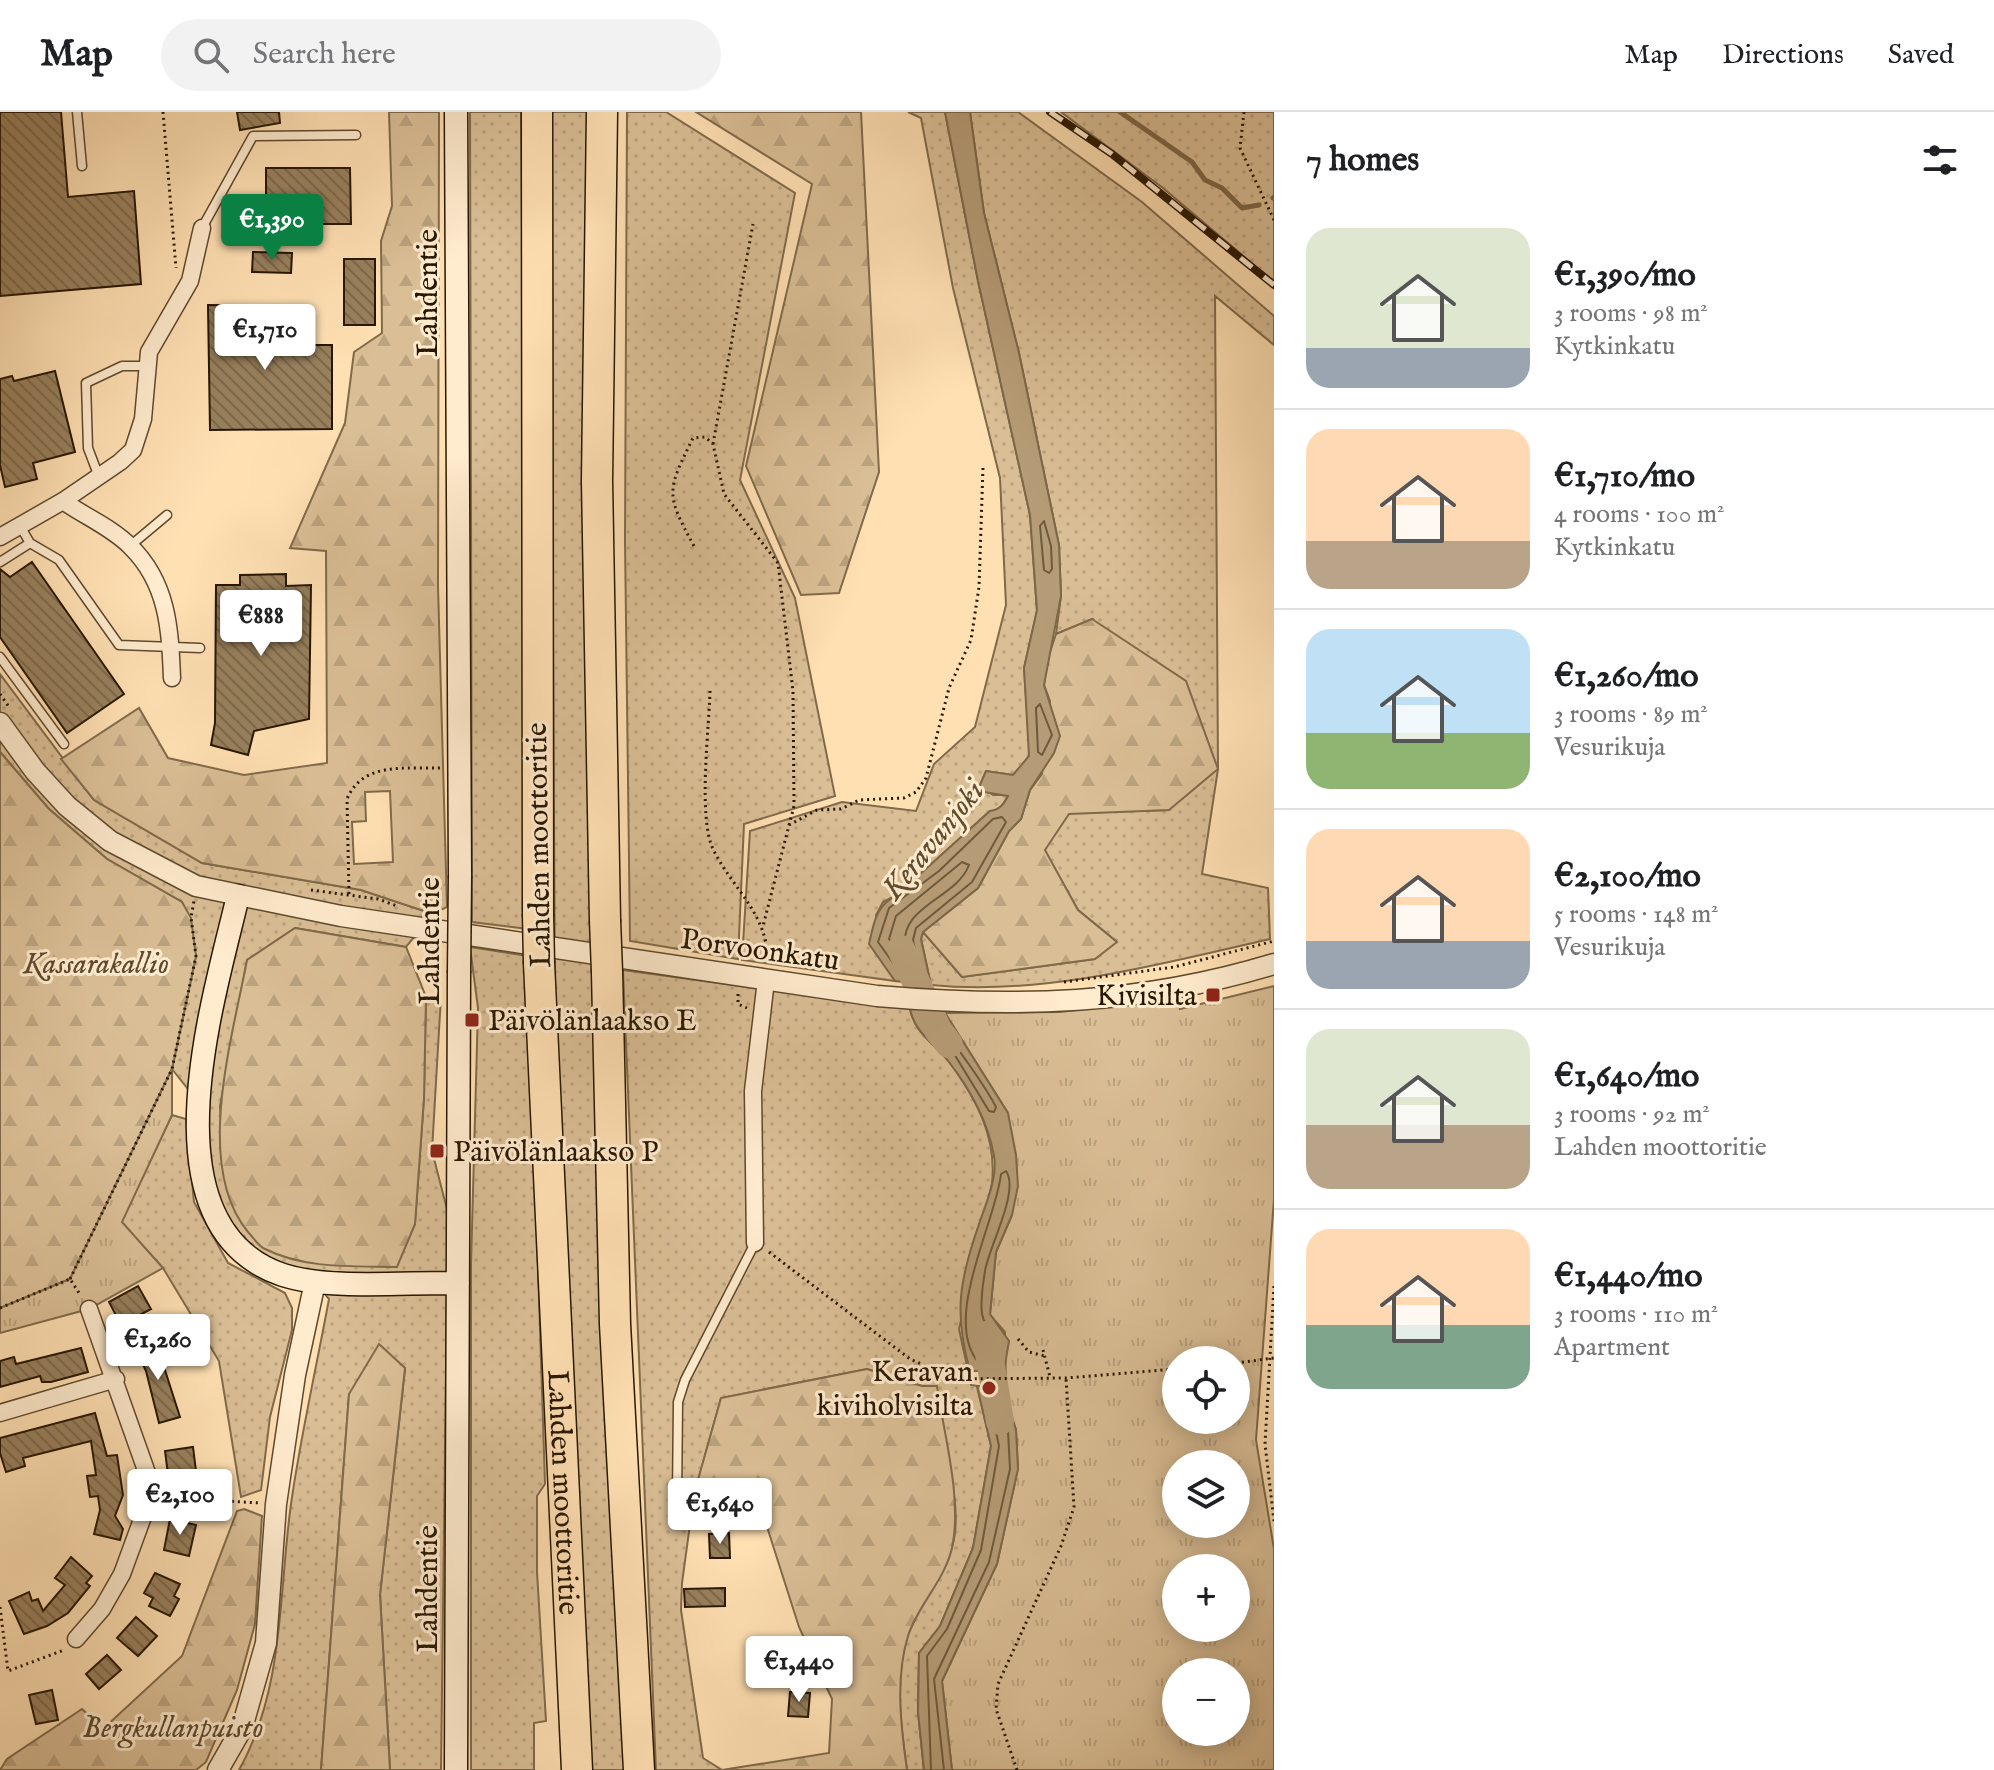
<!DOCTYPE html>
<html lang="en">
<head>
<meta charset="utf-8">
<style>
	body { margin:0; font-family:"IM FELL English",serif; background:#f2f2f2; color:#202124; height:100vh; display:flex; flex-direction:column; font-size:30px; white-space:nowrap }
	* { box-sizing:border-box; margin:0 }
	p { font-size:26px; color:#757577 }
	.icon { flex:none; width:44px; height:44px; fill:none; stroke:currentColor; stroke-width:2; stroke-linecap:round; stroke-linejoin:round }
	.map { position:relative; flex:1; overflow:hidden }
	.panel { display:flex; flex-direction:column; background:#fff; width:720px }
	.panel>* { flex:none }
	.buttons { position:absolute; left:1162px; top:1234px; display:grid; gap:16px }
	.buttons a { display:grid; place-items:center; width:88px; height:88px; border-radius:50%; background:#fff; box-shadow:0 4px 20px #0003; font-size:40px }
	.price { position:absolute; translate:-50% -68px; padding:0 18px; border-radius:8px; background:#fff; color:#222; font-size:26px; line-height:52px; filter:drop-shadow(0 2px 4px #0008) }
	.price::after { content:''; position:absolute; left:50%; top:48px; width:24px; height:18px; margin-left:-12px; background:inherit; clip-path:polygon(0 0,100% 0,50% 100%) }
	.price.active { background:#0b8043; color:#fff }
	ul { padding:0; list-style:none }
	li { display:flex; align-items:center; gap:24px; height:200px; padding:0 32px }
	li+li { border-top:2px solid #e0e0e0 }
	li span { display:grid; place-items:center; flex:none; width:224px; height:160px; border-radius:24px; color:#555 }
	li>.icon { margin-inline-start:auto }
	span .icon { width:96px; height:96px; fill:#fffc; stroke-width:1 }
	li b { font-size:34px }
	h2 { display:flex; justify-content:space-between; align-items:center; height:96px; padding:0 32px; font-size:34px }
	header { display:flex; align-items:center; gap:48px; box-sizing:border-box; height:112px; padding:0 40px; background:#fff; border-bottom:2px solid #e0e0e0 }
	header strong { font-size:38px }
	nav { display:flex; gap:44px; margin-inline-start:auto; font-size:28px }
	.search { width:560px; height:72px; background:#f2f2f2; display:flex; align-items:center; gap:20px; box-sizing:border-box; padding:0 28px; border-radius:44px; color:#757577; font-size:30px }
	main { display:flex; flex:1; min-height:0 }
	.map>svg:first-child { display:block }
</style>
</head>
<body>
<header>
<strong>Map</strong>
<div class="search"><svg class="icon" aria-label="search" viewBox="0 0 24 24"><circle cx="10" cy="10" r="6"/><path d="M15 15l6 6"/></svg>Search here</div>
<nav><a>Map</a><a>Directions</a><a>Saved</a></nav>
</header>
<main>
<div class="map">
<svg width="1274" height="1658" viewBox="0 0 1274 1658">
	<defs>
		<pattern id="grass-dots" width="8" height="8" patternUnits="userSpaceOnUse" patternTransform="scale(2)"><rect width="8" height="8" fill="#dabe95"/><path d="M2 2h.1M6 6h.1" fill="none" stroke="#bba37f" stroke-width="1.8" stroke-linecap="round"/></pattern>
		<pattern id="forest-firs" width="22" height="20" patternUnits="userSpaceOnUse" patternTransform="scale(2)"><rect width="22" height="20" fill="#dabe95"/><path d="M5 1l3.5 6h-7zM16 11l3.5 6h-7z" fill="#bba37f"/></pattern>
		<pattern id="park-tufts" width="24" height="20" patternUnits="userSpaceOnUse" patternTransform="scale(2)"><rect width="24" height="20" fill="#dabe95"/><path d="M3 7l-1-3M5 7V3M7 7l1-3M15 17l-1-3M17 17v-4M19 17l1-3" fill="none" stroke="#bba37f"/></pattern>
		<pattern id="building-back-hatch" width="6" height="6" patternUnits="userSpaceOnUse" patternTransform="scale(2)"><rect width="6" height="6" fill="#98805d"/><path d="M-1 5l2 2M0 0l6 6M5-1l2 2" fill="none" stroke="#7c684a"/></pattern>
	</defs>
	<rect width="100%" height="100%" fill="#ffe0b3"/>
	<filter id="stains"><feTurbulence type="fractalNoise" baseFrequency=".0025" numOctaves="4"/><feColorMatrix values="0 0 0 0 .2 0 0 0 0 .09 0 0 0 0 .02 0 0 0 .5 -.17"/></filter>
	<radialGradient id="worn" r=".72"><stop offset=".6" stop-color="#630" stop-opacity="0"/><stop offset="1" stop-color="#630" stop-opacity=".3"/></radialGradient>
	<path fill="url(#grass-dots)" stroke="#816a4a" stroke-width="2" d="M470,0h51l7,817 -56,-7z
		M550,0h39l39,1658h-39l-34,-771z
		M627,0h39l129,81 -55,287 55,118 40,198 -91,28 -6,135 -108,-18 -5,-401z
		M908,0h37l33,169 52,234 7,96 -13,57 6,88 -17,19 -27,-4 -6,14 13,10h15c-4,9 -8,15 -18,16l-93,84 -14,7 -7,13 19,66 -153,-21 8,-129 92,-29 74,9 18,-47 41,-37 31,-122 -6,-127 -47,-190 -32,-170z
		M970,0h48l124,90 132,114v29l-59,-49 3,473 -16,105 66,14 2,51c-109,25 -226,57 -339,46l-10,-46 2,-7 39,45 133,-18 21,-18 -38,-31 -34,-60 25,-37 100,-3 -76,-191 -37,15 5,-38 -2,-51 -40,-192 -35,-140z
		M1061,0h213v170l-111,-94z
		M0,562l94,126 108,63 159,27 72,24 -27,33 -111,-19 -48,32 -27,146 3,58 173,103 19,-43 9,-126 2,-101 15,-1 -9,155 16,62 -7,557h-51l-10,-175 25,-226 -56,25 -28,376h-82c47,-84 39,-181 53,-273 10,-67 25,-133 37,-198l-14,-17 -31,-6 -68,-58 -17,-115 -27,-34 24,-113 -14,-54 -75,-43 -58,-50 -49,-57z
		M470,835l58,9 17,528 -8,12v76l9,149 -12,2v47h-63v-505l7,-257z
		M623,858l287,39c5,26 26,35 40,54 26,36 47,74 42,120l-33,146 12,56 6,1 14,60 -18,102 -33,78 -21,27 -1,59 6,58h-17c-6,-42 -13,-94 1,-135 11,-30 34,-57 44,-88 14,-45 -14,-119 -30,-161l-55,-17 -146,29 -27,97 -12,88 -1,27 22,148 19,12h-66z
		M172,1003l14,4 8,83 34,61 57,30 7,15v22l-22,87 -9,73 -20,7 -22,-136 -56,-93 -42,-46z"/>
	<path fill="url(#forest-firs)" stroke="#816a4a" stroke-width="2" fill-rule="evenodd" d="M389,0h50l-1,474 9,321 -14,7 -72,-24 -159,-27 -108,-63 -33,-41 78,-51 29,50 76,17 83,-12 -1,-212 -36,-3 55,-125 9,-71 28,-19 -1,-92 11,-35zM390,679l3,71 -39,2 -2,-42 14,-1 -1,-29z
		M696,0h165l18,360 -40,121 -38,2 -55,-129 66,-282z
		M1092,507l94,62 32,88 -49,41 -100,4 -24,36 33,60 39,32 -22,17 -133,18 -39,-45 55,-44 31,-57 12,-12 9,-29 12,-16 8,-73 -6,-16 3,-24 9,-27z
		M0,640l49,57 58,50 75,43 9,16 5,38 -24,113 -102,210 -70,29z
		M295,816l111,19 20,50 -2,101 -9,126 -18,43c-45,-1 -92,2 -132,-18 -7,-3 -12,-12 -17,-17 -55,-66 -15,-196 -1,-272z
		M379,1232l26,24 -25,227 10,175h-69l28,-376z
		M867,1257l55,17h15c7,49 24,107 16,157 -6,36 -35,61 -45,93 -13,42 -7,92 -1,134h-185l107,-17 3,-54 -33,-72 -38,-119 -18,-15 -49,1 27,-96z
		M244,1397l18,7 -7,108 -18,66 -31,72 -10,8h-196l7,-11 75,-50 21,20 79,-73 55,-145z"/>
	<path fill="url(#park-tufts)" stroke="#816a4a" stroke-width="2" fill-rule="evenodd" d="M1274,874v213l-18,241 18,109v221h-322l-10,-89 55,-117 21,-96 -2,-38 -14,-44h4l-1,-54 -15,-17 6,-63 16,-37 -4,-102 -63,-100 115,-1 117,-14 3,11zM1176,1248h60v60h-60zM1176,1352h60v60h-60zM1176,1456h60v60h-60zM1176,1560h60v60h-60z
		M172,957v46l-50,107 41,46 -74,41 -89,24v-25l70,-29z"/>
	<path fill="#b69c76" stroke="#7d6747" stroke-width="2" d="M945,0h25l14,101 35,140 40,192 2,51 -17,89 16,51 -6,17 -24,37 -9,29 -12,12 -31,57 -55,44 -2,7 10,46 -36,-4 -26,-37c5,-22 7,-39 28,-49l93,-84c10,-1 14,-7 18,-15l-24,-4 -4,-7 6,-14 27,4 16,-19 -5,-88 13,-58 -7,-95 -52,-234z
		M910,897l35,4 63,100 8,42 2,31 -6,29 -16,37 -6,62 19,27 -5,30h-34c-16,-56 -11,-89 8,-144 7,-22 20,-48 16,-71 -6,-34 -24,-67 -45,-94 -14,-19 -34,-28 -39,-53z
		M977,1274h25l14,44 2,39 -21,95 -55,117 10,89h-28l-6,-58 1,-59 21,-27 33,-78 18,-102z"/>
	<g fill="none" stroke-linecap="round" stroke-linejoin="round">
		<path stroke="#6f5a3b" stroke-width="2" d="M1044,409l7,25 1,23 -3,4 -5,-3 -4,-44z
			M1040,592l12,31 -10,20 -4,-3 -2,-44z
			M1002,705l4,5 -34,60 -56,46 -3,12 7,34h-19l-23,-32 11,-34 50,-37 54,-52z
			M962,750l7,3c-14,36 -71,39 -64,86l-6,2 -10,-14 7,-23z
			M929,907l11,2c17,30 40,55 56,86l-2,5 -5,-1 -33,-54 -31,-31z
			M1006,1059c14,20 -17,75 -21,100 -2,13 -5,30 -3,43 4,23 28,20 14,49h-17c-38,-43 17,-141 22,-189z
			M931,1658l-4,-114 20,-27 34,-79 18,-104 -10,-47 5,-5 14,37 2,38 -21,93 -55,117 10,91"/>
		<path stroke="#7d6747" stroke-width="5" d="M1120,0l72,50 13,18 17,8 20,20 17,-3
			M1273,86l1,-1"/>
		<path stroke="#b69c76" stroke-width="28" d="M901,837l37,81 11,14
			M986,1223l14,86"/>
	</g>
	<path fill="url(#building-back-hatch)" stroke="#281700" stroke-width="2" d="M0,0h61l7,85 66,-6 7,93 -141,12z
		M237,0h42l1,11 -40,7z
		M266,56h84l1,56h-85z
		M253,140l39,1 -1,20 -39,-1z
		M344,147h31v66h-31z
		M208,193l83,1v39h41v84l-122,1z
		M55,259l20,81 -42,11 4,16 -32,8 -5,-22v-86l12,-3 2,5z
		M32,450l92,132 -57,39 -67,-96v-68l10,8z
		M286,462v12l25,-1 -2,134 -55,12 -6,24 -37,-10 4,-22 1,-138h24v-10z
		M138,1174l13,23 -30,16 -12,-23z
		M155,1227l25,78 -21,6 -13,-52 -11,-25z
		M81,1236l7,24 -37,10h-9l-2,-6 -40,11v-26l14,-4 2,7z
		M95,1301l12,43 10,-1 6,40 -8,21 8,13 -3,11 -26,-6 6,-24 -2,-14 -8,1 -3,-21 9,-1 -5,-34 -68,17 2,8 -19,6 -6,-19v-15z
		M193,1335l5,40 -28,3 -5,-39z
		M170,1407l26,6 -7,31 -25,-6z
		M729,1421l1,25h-20l-1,-24z
		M71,1445l21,19 -6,7 4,3 -22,27 -21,13 -23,8 -15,-33 20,-9 3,9 6,-2 5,12 22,-26 -10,-7z
		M155,1461l25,11 -6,12 5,3 -9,17 -21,-10 4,-8 -9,-5z
		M725,1476v18l-40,1 -1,-18z
		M136,1505l21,19 -19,20 -21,-18z
		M107,1543l14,15 -22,19 -13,-15z
		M52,1578l6,30 -22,4 -7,-29z
		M790,1580l20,1 -2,24 -20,-1z"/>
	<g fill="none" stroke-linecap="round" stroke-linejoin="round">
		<defs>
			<path id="service" d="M77,0l5,54
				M202,116l51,-92 103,-1
				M99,365l-11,-29 -2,-65 36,-17h25
				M20,414l10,17 29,17 60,85 81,3
				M130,434l37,-31
				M0,450l30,-19
				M0,545l64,87
				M677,1387l1,-97 7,-22 70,-137"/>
			<path id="minor" d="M63,389c21,15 48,26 67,45 38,37 40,83 42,132
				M0,425l63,-36 57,-39 13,-12 10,-31 6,-67 41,-71 12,-53
				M755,1131l-2,-152 13,-111
				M0,1301l116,-34
				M76,1527l26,-30 20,-35 22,-60 3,-41 -58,-164"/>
			<path id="tertiary" d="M0,611l35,48 32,35 43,35 86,45 145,30 536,80c139,12 262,9 397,-32
				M218,1658l24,-42 24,-85 10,-139 19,-129 20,-93"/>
			<path id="secondary" d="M456,0l4,764
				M238,784c-24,103 -97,331 45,379 46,15 124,7 175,8
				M456,1658l3,-797"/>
			<g id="motorway">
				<path d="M537,0l1,802"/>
				<path d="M602,0l-5,369 8,439"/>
				<path id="s1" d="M539,851l38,807"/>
				<path d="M607,860l8,352 24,446"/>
			</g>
		</defs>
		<use href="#service" stroke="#5e492d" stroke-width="11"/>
		<use href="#minor" stroke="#5e492d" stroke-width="19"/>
		<use href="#tertiary" stroke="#5e492d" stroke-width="23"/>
		<use href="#secondary" stroke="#281700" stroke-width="25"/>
		<use href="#motorway" stroke="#281700" stroke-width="33"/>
		<path stroke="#281700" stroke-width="3" stroke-dasharray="2 4" stroke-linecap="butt" d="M163,0l13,156
			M1244,0l-4,36 34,72
			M713,332l40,-220
			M694,434c-29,-53 -27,-55 -1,-108l12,-1 8,7 11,50 54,69 15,128 1,115 -31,120
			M710,579c-1,38 -12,126 3,158 20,41 55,64 55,114
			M0,582l9,13
			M789,713l28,-15 24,-1 18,-9 45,-2 12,-6 10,-14 23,-90 22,-48 8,-53 4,-120
			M311,778l67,9 19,7
			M349,782l-2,-95c16,-38 59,-30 95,-31
			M1064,870l110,-15 100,-26
			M738,882v10l9,4
			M769,1140l141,107 45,20 111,-1 110,-9
			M70,1167l102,-210 24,-113 -5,-38 3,-17
			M1274,1174l-9,158 9,77
			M0,1196l70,-29 11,17
			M1018,1227l11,13 16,4
			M1043,1238l7,27
			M1236,1251l38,-5
			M160,1385l100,6
			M0,1495l8,64 56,-21
			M1017,1658l-21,-61 2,-25 63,-138 13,-39 -8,-129"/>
		<use href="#service" stroke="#ffebce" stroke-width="8"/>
		<use href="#minor" stroke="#ffebce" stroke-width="16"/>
		<use href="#tertiary" stroke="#ffebce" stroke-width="20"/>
		<use href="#secondary" stroke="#ffebce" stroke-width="22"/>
		<use href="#motorway" stroke="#ffe0b3" stroke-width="30"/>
		<defs>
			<path id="rail" d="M1050,0l62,42 162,131"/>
		</defs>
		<use href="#rail" stroke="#281700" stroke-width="8"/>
		<use href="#rail" stroke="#ffebce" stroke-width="5" stroke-dasharray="15" stroke-linecap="butt"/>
		<defs>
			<path id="secondary-bridge" d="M459,861l1,-97"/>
			<path id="motorway-bridge" d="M538,802l1,49
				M605,808l2,52"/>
		</defs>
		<use href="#secondary-bridge" stroke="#281700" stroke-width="25" stroke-linecap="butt"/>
		<use href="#motorway-bridge" stroke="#281700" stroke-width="33" stroke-linecap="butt"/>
		<use href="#secondary-bridge" stroke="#ffebce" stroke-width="22"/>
		<use href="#motorway-bridge" stroke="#ffe0b3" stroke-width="30"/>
	</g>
	<g fill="#8f2418" stroke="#ffebce" stroke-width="3">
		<rect x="1205" y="875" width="16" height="16" rx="4"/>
		<rect x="464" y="900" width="16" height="16" rx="4"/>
		<rect x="429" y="1031" width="16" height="16" rx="4"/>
		<circle cx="989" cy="1276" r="8"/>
	</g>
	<g text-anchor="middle" stroke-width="6" stroke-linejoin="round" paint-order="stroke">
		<g font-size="30" fill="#281700" stroke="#ffebce">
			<text transform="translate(427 181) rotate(-90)" y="10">Lahdentie</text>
			<text transform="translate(538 733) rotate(-91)" y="10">Lahden moottoritie</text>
			<text transform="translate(429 829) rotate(-90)" y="10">Lahdentie</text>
			<text transform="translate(760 837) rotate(8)" y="10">Porvoonkatu</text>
			<text dy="10" stroke="none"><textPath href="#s1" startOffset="530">Lahden moottoritie</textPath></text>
			<text transform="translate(427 1477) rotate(-90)" y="10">Lahdentie</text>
		</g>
		<g font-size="30" font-style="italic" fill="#5d492d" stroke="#ffebce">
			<text x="96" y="861">Kassarakallio</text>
			<text x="173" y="1625">Bergkullanpuisto</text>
		</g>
		<g font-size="30" fill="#281700" stroke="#ffebce" text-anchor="end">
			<text x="1197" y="893">Kivisilta</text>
			<text x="488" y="918" text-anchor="start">Päivölänlaakso E</text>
			<text x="453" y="1049" text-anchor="start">Päivölänlaakso P</text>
			<text x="973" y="1269">Keravan<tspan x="973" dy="34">kiviholvisilta</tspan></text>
		</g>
		<g font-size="32" font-style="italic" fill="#614c2f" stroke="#ffebce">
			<text transform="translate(932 727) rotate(-51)" y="11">Keravanjoki</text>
		</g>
	</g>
	<rect width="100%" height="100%" filter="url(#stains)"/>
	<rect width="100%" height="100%" fill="url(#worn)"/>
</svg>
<div class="buttons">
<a><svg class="icon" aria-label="locate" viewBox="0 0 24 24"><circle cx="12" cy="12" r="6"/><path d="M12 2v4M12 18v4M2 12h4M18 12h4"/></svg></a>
<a><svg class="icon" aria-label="layers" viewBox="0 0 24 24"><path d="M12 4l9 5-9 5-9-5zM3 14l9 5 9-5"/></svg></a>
<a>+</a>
<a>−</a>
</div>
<b class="price active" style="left:272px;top:150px">€1,390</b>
<b class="price" style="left:265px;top:260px">€1,710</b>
<b class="price" style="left:261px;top:546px">€888</b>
<b class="price" style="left:158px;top:1270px">€1,260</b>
<b class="price" style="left:180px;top:1425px">€2,100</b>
<b class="price" style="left:720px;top:1434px">€1,640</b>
<b class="price" style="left:799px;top:1592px">€1,440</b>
</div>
<section class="panel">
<h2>7 homes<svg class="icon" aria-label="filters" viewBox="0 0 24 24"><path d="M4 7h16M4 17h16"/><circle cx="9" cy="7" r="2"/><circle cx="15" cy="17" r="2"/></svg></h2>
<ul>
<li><span style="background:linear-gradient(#dfe7d0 75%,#9aa5b1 0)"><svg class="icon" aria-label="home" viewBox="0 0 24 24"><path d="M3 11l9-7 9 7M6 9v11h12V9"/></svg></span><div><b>€1,390/mo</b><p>3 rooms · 98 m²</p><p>Kytkinkatu</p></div></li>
<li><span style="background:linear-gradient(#ffd9b3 70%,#b9a48a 0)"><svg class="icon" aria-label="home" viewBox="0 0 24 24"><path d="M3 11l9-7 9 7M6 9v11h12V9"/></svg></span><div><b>€1,710/mo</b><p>4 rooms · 100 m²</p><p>Kytkinkatu</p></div></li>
<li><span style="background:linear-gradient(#bfe0f5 65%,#8fb573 0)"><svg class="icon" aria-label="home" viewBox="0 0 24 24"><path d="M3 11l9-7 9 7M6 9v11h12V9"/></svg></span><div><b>€1,260/mo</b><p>3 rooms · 89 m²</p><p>Vesurikuja</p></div></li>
<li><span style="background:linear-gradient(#ffd9b3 70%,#9aa5b1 0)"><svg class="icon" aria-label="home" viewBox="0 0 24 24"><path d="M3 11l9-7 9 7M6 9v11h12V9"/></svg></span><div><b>€2,100/mo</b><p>5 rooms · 148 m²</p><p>Vesurikuja</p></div></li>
<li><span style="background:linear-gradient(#dfe7d0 60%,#b9a48a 0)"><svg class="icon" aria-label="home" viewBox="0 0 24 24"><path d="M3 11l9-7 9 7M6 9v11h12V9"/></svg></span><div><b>€1,640/mo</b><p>3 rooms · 92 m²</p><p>Lahden moottoritie</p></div></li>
<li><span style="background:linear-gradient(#ffd9b3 60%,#7fa58c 0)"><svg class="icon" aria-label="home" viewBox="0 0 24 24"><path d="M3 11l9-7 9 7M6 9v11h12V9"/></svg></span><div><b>€1,440/mo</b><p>3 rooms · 110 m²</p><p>Apartment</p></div></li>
</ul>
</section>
</main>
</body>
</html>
